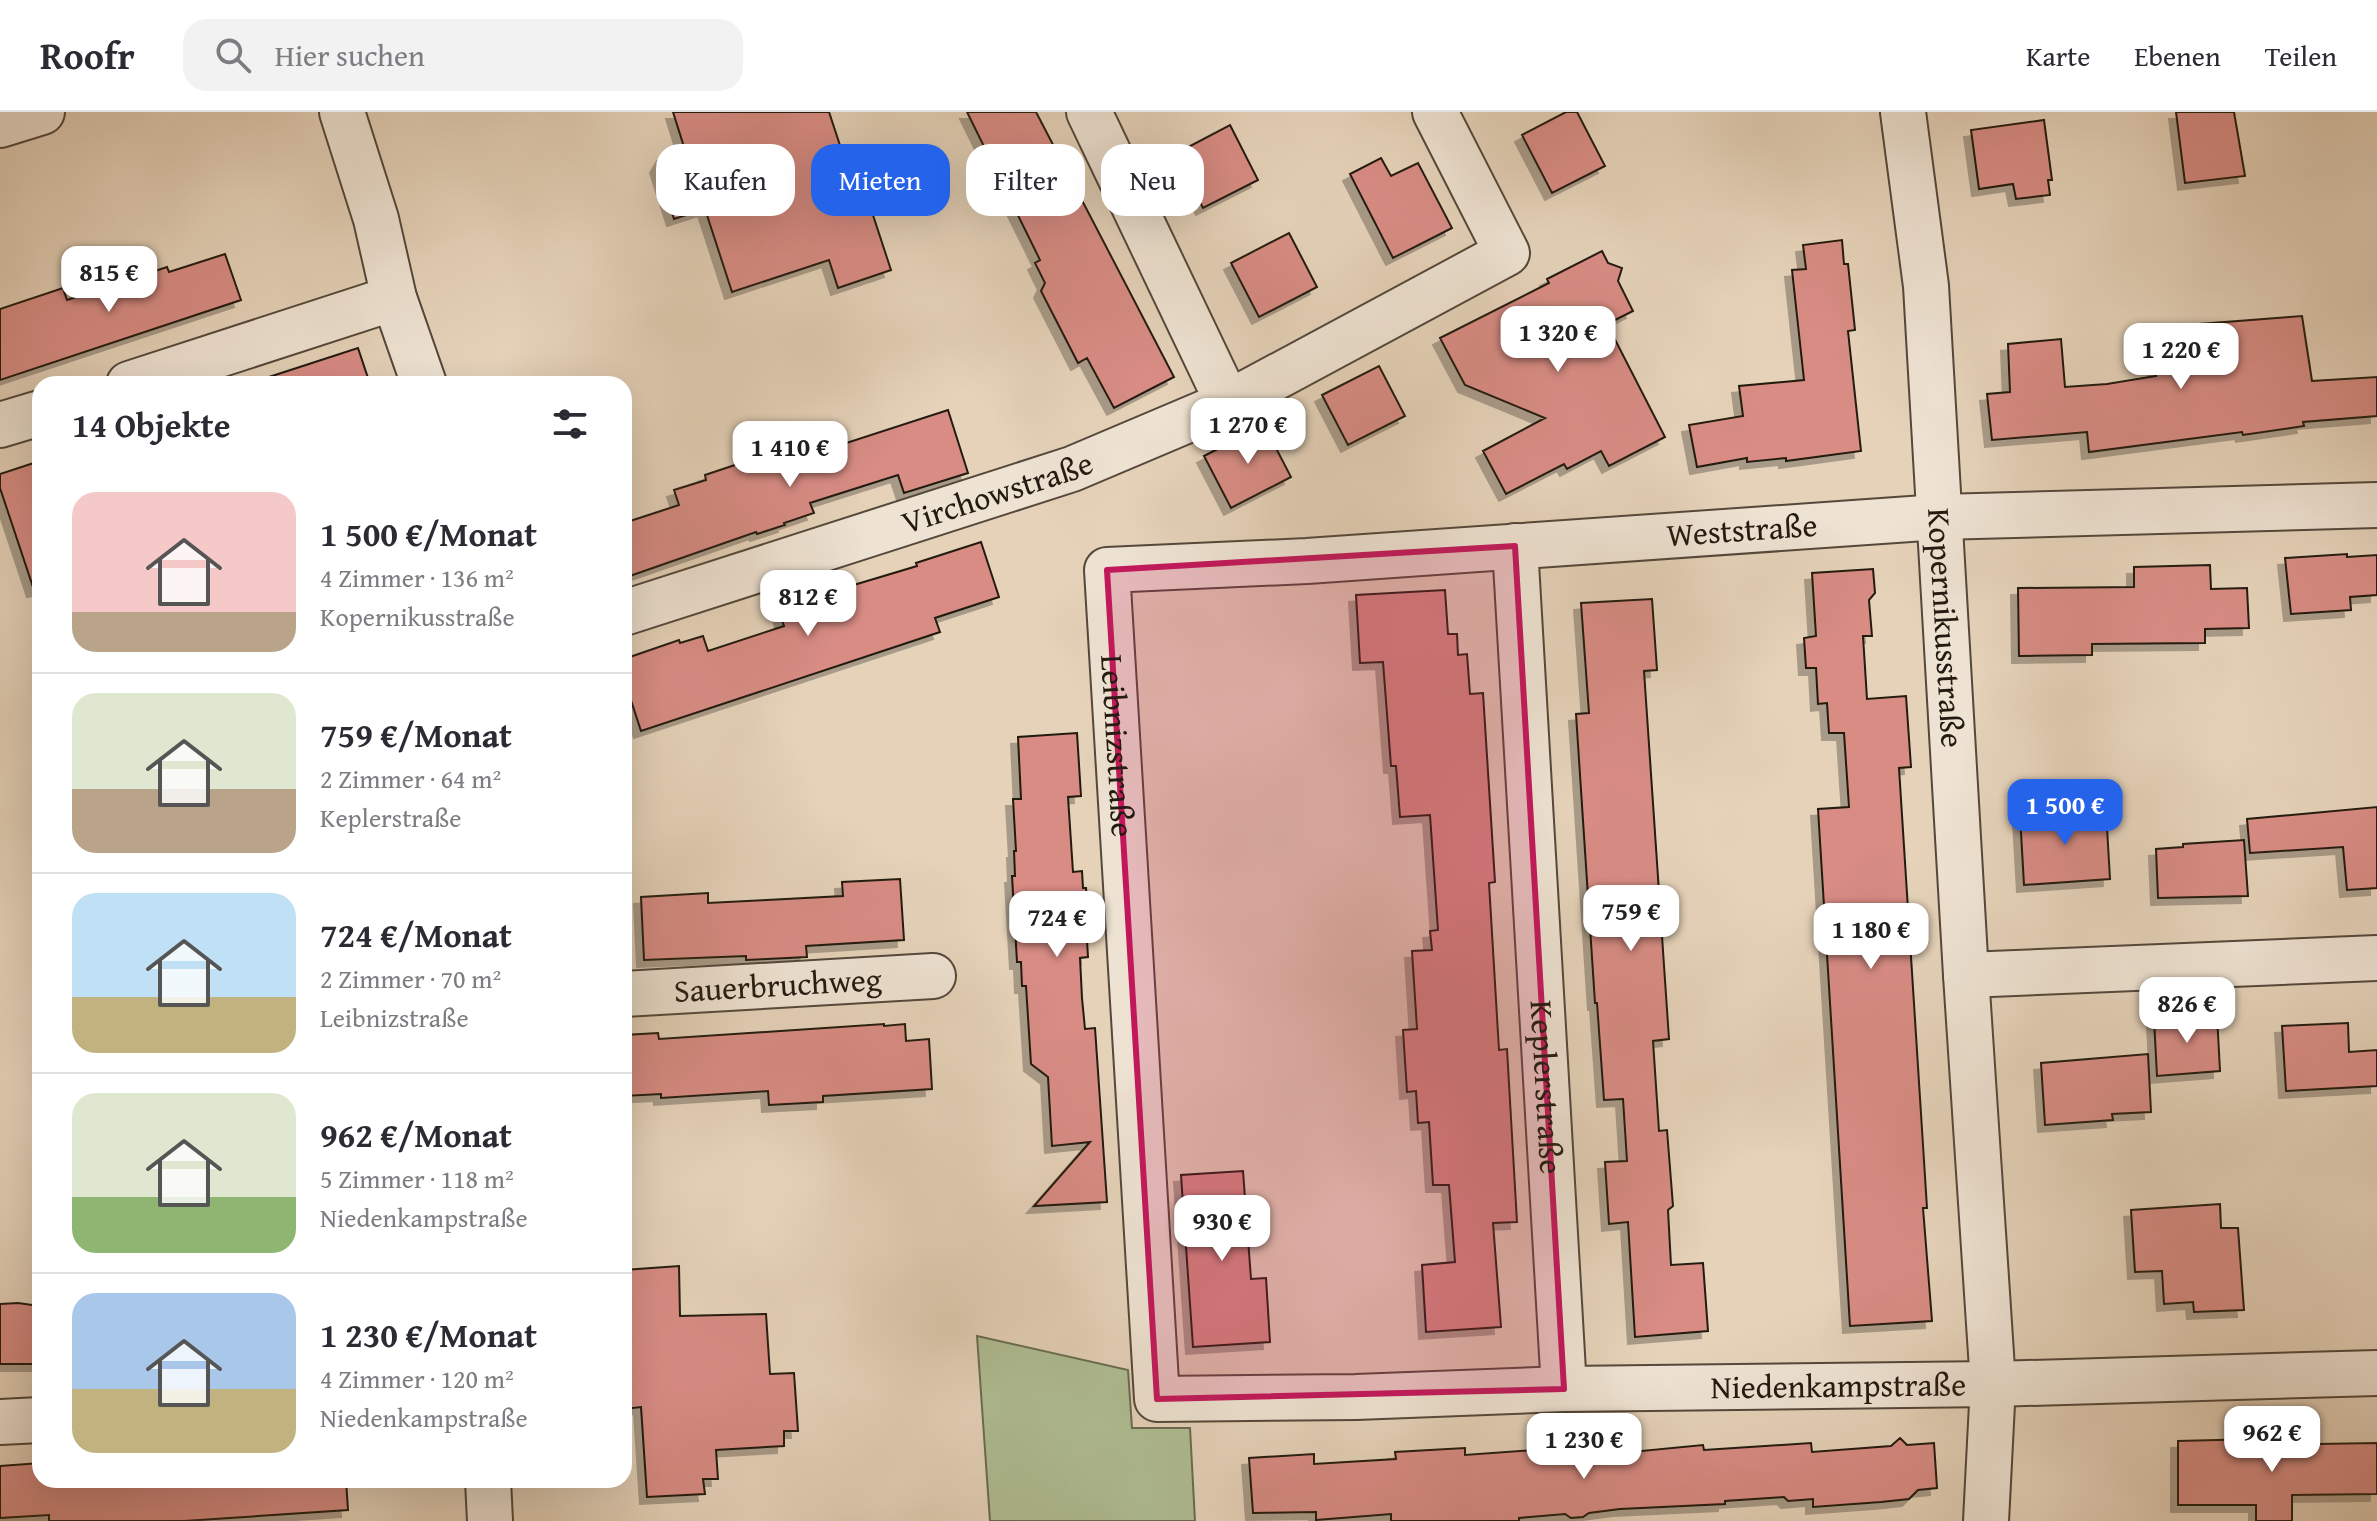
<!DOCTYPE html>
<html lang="de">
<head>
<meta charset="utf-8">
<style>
	body { margin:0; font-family:"Gentium Book Plus",serif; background:#f2f2f3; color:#2b2b33; height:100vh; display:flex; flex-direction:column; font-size:30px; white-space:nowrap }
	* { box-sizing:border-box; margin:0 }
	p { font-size:26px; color:#7c7c81 }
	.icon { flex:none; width:44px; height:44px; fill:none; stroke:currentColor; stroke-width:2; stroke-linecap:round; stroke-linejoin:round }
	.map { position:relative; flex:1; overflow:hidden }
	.side { position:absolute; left:32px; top:264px; width:600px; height:1112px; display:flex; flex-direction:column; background:#fff; border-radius:24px; box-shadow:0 8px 32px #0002 }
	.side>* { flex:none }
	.guide { position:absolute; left:656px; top:32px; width:760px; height:72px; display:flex; gap:16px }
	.price { position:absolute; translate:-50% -68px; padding:0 18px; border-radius:16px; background:#fff; color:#222; font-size:26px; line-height:52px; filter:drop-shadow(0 2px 4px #0008) }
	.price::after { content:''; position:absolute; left:50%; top:48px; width:24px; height:18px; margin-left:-12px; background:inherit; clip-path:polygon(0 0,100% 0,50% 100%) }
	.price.on { background:#2563eb; color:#fff }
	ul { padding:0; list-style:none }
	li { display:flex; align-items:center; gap:24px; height:200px; padding:0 40px }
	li+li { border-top:2px solid #e1e1e2 }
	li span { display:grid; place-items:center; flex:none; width:224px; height:160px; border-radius:24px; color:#555 }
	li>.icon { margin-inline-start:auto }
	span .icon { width:96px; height:96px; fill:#fffc; stroke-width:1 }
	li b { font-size:34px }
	h2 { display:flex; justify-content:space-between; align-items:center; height:96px; padding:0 40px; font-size:34px }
	.pill { padding:0 28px; border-radius:24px; background:#fff; box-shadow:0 8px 32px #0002; font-size:28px; line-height:72px }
	.pill.on { background:#2563eb; color:#fff }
	header { display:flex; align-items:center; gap:48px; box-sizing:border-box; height:112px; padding:0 40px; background:#fff; border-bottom:2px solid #e1e1e2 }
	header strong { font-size:38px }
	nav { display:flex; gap:44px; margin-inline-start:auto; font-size:28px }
	.search { width:560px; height:72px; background:#f2f2f3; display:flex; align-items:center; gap:20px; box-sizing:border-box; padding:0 28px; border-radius:24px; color:#7c7c81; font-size:30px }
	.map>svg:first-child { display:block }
</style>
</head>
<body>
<header>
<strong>Roofr</strong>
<div class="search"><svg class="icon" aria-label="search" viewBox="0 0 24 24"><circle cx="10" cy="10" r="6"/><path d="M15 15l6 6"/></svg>Hier suchen</div>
<nav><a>Karte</a><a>Ebenen</a><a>Teilen</a></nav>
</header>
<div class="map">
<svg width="2377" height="1409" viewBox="0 0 2377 1409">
	<defs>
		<filter id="shadow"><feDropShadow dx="-7" dy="7" stdDeviation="0" flood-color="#0004"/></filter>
	</defs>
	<rect width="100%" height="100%" fill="#e5d2b9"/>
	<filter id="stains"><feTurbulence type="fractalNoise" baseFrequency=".0025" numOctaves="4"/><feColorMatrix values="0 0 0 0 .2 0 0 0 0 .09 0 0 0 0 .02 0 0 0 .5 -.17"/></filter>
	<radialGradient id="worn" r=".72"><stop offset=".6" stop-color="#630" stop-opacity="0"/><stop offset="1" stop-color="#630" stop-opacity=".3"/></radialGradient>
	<path fill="#afbd93" stroke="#696c52" stroke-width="2" d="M977,1224l151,34 4,58h58l5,93h-205z"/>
	<path fill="#d88c84" stroke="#231a11" stroke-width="2" filter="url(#shadow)" d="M673,0h156l32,97 9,-3 21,64 -53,18 -9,-28 -97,32 -27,-83 -31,10 -11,-34 -6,-19 7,-12 20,-7z
		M967,0h69l138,265 -60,31 -27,-50 -9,5 -37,-72 4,-8 -10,-20 5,-3z
		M1566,0h11l28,54 -53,27 -30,-58z
		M2176,0h58l11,64 -60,7z
		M2044,8l8,60h-4l2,15 -34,4 -3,-15 -34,5 -8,-59z
		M1230,13l28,55 -55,28 -28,-54z
		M1381,46l10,18 27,-13 34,65 -59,30 -43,-84z
		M1289,121l28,54 -58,30 -28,-54z
		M1842,128l2,24h4l7,66 -7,1 13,120 -75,10v-3l-39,4v-4l-50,9 -8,-42 54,-9 -4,-30 65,-6 -12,-110 14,-1 -3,-24z
		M1602,139l6,12 14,5 -4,13 15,30 -26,13 58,113 -56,29 -8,-15 -34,18 -3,-5 -58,30 -23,-43 62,-33 -80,-33 -25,-47 109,-55 -2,-4z
		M225,142l16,46 -241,80v-71l63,-21 4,12 100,-33 2,5z
		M2302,204l10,65 65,-4v39l-74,6 1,4 -61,9 -1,-3 -153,20 -2,-20 -95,8 -5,-46 23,-2 -2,-48 53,-5 4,48 42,-3 49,-8 -4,-30 50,-6 -2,-16z
		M358,236l12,36h-100l-1,-7z
		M1379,254l26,50 -57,29 -26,-50z
		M948,298l20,63 -64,20 -6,-18 -88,28 4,10 -30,10 1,2 -28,9 -1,-2 -132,46v-55l55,-18 -5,-15 32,-10 -1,-5 87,-29 2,5 32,-11 2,9z
		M1264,313l27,52 -60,31 -27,-52z
		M40,349v128l-6,1 -34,-102v-14z
		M981,430l18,55 -64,21 5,14 -299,99 -17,-52v-20l55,-19 1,3 23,-7 5,15 76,-25 -5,-15 18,-7v-2l120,-36 -1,-3z
		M2347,442v3l30,-2v40l-27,2 1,13 -60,4 -6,-56z
		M2210,453l1,24 36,-1 2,40 -44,1v14l-113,1v11l-73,1 -1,-68 116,-1v-20z
		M1873,457l2,24 -6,7 3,36h-9l4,63 39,-3 5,71 -12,1 28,440h-4l9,113 -82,5 -32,-517 31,-2 -5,-74h-15l-2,-30 -9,1 -2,-36h-10l-2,-30 12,-2 -4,-63z
		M1445,478l3,44h9l1,21 9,-1 3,40 13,-1 12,189 -6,1 10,167 8,-1 10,173 -24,1 8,104 -75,5 -4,-67 33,-3 -6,-77h-16l-4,-63 -11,1 -2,-32 -9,1 -4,-62 14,-1 -5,-78 20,-1 -2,-19 8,-1 -8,-115 -30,2 -4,-51h-5l-8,-104 -23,1 -4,-68z
		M1652,487l5,71 -13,1 25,368 -16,2 6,90 8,-1 6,76 -5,4 3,55 32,-2 5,68 -73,6 -7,-115 -19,2 -4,-62 22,-1 -4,-62 -19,1 -7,-97h-2l-19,-289 13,-1 -8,-110z
		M1077,621l4,63 -13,1 5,75 9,-1 1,17h3l4,52h-3l1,17 -8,1 2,40 3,31 10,-1 12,174 -73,4 56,-64 -38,4 -4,-69 -17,-13 -5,-78h-4l-1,-24h-4l-5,-86h3l-1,-25h2l-3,-52h8l-3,-62z
		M2377,695v81l-30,2 -4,-43 -93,6 -3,-34z
		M2106,698l4,69 -86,6 -4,-70z
		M2244,728l4,56 -90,2 -2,-49 27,-2v-3z
		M900,767l4,61 -98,6 1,11 -61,3v-4l-102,4 -3,-63 67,-4v10l135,-7 -1,-14z
		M2217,903l3,56 -63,5 -3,-57z
		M2348,911l1,29 28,-2v36l-91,5 -4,-65z
		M884,912v2l21,-2 1,17 23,-2 3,50 -109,7v6l-54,3 -1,-14 -107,7v-4l-37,2v-61l34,-2 1,6z
		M2148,942l3,58 -39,2 1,6 -68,5 -4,-62z
		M1243,1059l8,108 15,-1 4,64 -77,5 -12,-172z
		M2220,1092l1,24h17l6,82 -50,2 -1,-10 -29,2 -2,-33 -27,1 -4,-62z
		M679,1154l1,50 86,-2 4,60 24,-1 4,58h-14v15l-68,4 2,29h-15l2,15 -58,3 -6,-90 -17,2v-139z
		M18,1191l22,3v58h-40v-60z
		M1900,1326l7,7 27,-2 3,45 -19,2 -9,9 -28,3 -68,5v-8l-25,2 -4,-4 -59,4v3l-105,5 -31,4 -6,4 -12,1 -6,-4 -46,4v3h-128v-7l-75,6v-8l-63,1 -4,-55 65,-4v10l82,-5 -1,-7 70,-4v7l125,-9v10l113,-11 1,5 107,-7 1,9 79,-6z
		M2257,1327v6l120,-2v51l-85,1v26h-36v-16h-78v-64z
		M40,1351v17h306l2,30 -164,11h-135v-6l-49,3v-52z"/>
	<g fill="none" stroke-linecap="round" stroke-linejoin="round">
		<defs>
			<g id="minor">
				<path d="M342,0l34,107 18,79 30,86"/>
				<path d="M1089,0l139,291"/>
				<path id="s1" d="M1903,0l23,174 40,689 27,409 -7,137"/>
				<path d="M0,13l42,-13"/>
				<path d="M129,272l265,-86"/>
				<path d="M0,313l40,-12"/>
				<path id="s2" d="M2377,393l-438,12 -632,44 -200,9 50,829 199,-2 208,-8 429,-5 384,-11"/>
				<path id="s3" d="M1515,434l49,843"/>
				<path id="s4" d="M624,501l448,-144 156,-66 279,-150 -72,-141"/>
				<path d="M1966,863l411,-17"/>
				<path id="s5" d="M624,882l309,-18"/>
				<path d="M0,1310l40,-2"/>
				<path d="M488,1368l2,41"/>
			</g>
		</defs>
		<use href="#minor" stroke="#54483b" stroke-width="48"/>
		<use href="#minor" stroke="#eee2d2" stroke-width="44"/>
	</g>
	<path fill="#c2185b" fill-opacity="0.2" stroke="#c2185b" stroke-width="6" stroke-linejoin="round" d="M1515,434l49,843 -407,10 -50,-829z"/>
	<g text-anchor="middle" stroke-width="6" stroke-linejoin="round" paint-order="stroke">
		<g font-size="32" fill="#231a11" stroke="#eee2d2">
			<text dy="11" stroke="none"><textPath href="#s4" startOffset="392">Virchowstraße</textPath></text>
			<text transform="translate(1742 418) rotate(-4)" y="11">Weststraße</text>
			<text dy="11" stroke="none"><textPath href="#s1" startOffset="518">Kopernikusstraße</textPath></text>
			<text dy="11" stroke="none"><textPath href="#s2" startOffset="1448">Leibnizstraße</textPath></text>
			<text dy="11" stroke="none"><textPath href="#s5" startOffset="154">Sauerbruchweg</textPath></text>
			<text dy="11" stroke="none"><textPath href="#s3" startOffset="542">Keplerstraße</textPath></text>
			<text dy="11" stroke="none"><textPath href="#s2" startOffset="2784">Niedenkampstraße</textPath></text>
		</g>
	</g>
	<rect width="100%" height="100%" filter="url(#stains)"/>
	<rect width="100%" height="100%" fill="url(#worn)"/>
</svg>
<b class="price" style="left:109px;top:202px">815 €</b>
<b class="price" style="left:1558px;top:262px">1 320 €</b>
<b class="price" style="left:2181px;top:279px">1 220 €</b>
<b class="price" style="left:1248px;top:354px">1 270 €</b>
<b class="price" style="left:790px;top:377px">1 410 €</b>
<b class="price" style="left:808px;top:526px">812 €</b>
<b class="price on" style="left:2065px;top:735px">1 500 €</b>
<b class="price" style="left:1631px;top:841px">759 €</b>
<b class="price" style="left:1057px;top:847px">724 €</b>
<b class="price" style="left:1871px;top:859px">1 180 €</b>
<b class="price" style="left:2187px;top:933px">826 €</b>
<b class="price" style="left:1222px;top:1151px">930 €</b>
<b class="price" style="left:2272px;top:1362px">962 €</b>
<b class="price" style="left:1584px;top:1369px">1 230 €</b>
<div class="guide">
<a class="pill">Kaufen</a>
<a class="pill on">Mieten</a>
<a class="pill">Filter</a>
<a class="pill">Neu</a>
</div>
<section class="side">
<h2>14 Objekte<svg class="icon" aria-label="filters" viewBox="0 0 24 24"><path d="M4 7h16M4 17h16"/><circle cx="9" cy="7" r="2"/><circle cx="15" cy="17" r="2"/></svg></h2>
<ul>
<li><span style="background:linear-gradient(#f6c9c9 75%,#b9a48a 0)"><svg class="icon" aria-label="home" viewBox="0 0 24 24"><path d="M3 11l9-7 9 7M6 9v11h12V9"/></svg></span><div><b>1 500 €/Monat</b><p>4 Zimmer · 136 m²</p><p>Kopernikusstraße</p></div></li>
<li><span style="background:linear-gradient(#dfe7d0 60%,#b9a48a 0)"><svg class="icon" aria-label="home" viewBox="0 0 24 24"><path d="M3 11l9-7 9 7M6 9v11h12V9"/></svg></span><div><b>759 €/Monat</b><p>2 Zimmer · 64 m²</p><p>Keplerstraße</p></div></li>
<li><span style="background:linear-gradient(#bfe0f5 65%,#c2b280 0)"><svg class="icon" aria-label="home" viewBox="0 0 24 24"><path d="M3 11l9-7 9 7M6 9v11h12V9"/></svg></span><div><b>724 €/Monat</b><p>2 Zimmer · 70 m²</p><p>Leibnizstraße</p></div></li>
<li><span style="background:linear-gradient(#dfe7d0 65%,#8fb573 0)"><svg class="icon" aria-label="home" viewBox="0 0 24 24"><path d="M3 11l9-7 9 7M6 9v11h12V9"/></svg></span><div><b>962 €/Monat</b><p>5 Zimmer · 118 m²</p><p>Niedenkampstraße</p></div></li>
<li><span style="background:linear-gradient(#a9c7e8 60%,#c2b280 0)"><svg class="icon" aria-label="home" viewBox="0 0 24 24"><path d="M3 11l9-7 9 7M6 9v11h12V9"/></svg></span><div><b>1 230 €/Monat</b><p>4 Zimmer · 120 m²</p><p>Niedenkampstraße</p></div></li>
</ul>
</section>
</div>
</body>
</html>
